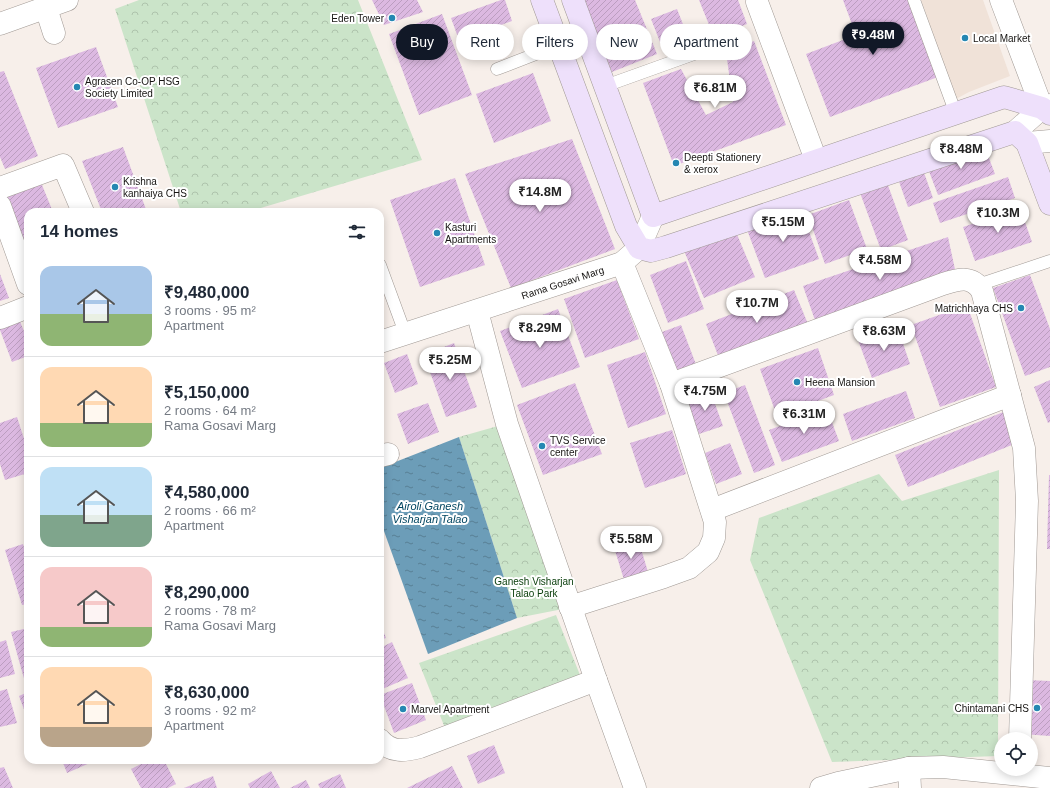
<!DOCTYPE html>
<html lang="en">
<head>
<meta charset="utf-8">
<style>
	body { margin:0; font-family:Helvetica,sans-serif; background:#f6f6f7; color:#1f2937; height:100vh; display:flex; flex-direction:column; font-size:15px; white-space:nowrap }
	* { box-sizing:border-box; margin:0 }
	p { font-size:13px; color:#747a83 }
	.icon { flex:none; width:22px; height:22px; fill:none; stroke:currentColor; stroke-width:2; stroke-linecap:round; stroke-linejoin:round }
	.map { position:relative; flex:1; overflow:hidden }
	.details { position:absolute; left:24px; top:208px; width:360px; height:556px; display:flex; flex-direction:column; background:#fff; border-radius:12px; box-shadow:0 2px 10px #0003 }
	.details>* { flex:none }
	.hud { position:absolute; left:396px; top:24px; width:380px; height:36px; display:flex; gap:8px }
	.buttons { position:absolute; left:994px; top:732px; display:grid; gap:8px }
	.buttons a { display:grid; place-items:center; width:44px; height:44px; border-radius:50%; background:#fff; box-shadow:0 2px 10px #0003; font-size:20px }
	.price { position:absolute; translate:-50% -34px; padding:0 9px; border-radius:14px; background:#fff; color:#222; font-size:13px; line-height:26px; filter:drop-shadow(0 1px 2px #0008) }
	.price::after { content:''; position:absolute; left:50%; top:24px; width:12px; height:9px; margin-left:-6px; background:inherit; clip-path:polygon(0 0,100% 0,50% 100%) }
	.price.active { background:#111827; color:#fff }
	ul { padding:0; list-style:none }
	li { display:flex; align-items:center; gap:12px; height:100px; padding:0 16px }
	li+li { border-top:1px solid #e0e1e3 }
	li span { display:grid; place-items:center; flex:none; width:112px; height:80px; border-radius:12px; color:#555 }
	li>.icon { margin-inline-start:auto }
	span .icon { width:48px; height:48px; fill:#fffc; stroke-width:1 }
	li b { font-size:17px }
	h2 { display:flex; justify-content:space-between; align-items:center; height:48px; padding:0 16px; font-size:17px }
	.pill { padding:0 14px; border-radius:18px; background:#fff; box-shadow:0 2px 10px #0003; font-size:14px; line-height:36px }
	.pill.active { background:#111827; color:#fff }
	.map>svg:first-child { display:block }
</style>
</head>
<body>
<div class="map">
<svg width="1050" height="788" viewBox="0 0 1050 788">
	<defs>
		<pattern id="park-crowns" width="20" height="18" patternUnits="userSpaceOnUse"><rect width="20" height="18" fill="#cbe4c9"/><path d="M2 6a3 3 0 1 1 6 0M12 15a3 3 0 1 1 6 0" fill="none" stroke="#aec3ac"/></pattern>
		<pattern id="water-ripples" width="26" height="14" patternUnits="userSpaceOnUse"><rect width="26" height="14" fill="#6c9db8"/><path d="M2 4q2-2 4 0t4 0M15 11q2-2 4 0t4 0" fill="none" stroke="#587f94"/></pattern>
		<pattern id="building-hatch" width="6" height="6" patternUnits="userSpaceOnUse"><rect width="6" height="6" fill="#dcb9e1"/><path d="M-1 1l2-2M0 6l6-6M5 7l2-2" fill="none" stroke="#bc9ec0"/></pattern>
	</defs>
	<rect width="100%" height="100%" fill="#f7efea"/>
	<path fill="#f0e2d8" d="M921,0h62l27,76 -41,16 -13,7z"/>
	<path fill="url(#park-crowns)" d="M139,0h219l64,160 -175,52h-66l-66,-203z
		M505,424l63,184 -51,10 -58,-181z
		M999,470l-1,286 -166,6 -82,-202 9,-42 120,-44 23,27z
		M556,615l24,60 -135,53 -26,-65z"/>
	<path fill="url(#water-ripples)" d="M459,437l58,181 -89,36 -48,-134v-52z"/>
	<path fill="url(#building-hatch)" d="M372,0h45l6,12 -39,13z
		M501,0h4l7,21 -53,19 -8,-22z
		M583,0h52l22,54 -45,18z
		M699,0h39l9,24 -33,13z
		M843,0h66l29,77 -108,40 -24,-63 50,-19z
		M677,9l13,33 -26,10 -13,-33z
		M442,14l30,81 -53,20 -30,-81z
		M754,41l32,84 -112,41 -31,-83 38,-14 25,46 27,-13 -7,-50z
		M96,47l22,60 -60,21 -22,-60z
		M4,71l34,85 -33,13 -5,-12v-85z
		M533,73l18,48 -57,22 -18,-49z
		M572,139l43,110 -104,39 -46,-114z
		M984,145l11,29 -57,21 -11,-29z
		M123,147l24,65h-45l-20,-51z
		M922,167l11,31 -25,9 -11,-31z
		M1008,177l7,21 -75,25 -7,-20z
		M455,178l30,87 -65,22 -30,-87z
		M40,180l13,32h-25v41l-22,-58z
		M886,180l22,60 -27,10 -22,-60z
		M849,200l18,49 -42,15 -17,-49z
		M800,207l19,52 -54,19 -19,-51z
		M1020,208l12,34 -57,19 -12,-34z
		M733,225l22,52 -51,21 -22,-52z
		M948,237l8,37 -139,52 -14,-40z
		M686,261l18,48 -36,14 -18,-48z
		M0,274l9,24 -9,3z
		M1030,275l20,54v38l-25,9 -32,-88z
		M617,280l22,59 -54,19 -21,-59z
		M794,290l14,34 -89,34 -13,-34z
		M967,305l29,82 -56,20 -29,-82z
		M558,309l22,58 -58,21 -22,-57z
		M19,319l9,22v15l-16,6 -12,-32v-3z
		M681,325l16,42 -19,7 -16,-42z
		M897,326l13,38 -38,14 -14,-38 25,-10z
		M454,343l23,64 -31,10 -22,-62z
		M818,348l16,47 -57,21 -17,-47z
		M645,352l21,62 -38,14 -21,-63z
		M407,354l11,30 -23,9 -11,-30z
		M1050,380v42l-2,1 -14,-36z
		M575,383l27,71 -59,21 -26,-70z
		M745,385l30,80 -21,8 -30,-80z
		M710,390l13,36 -24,8 -13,-35z
		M906,391l9,27 -63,23 -9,-27z
		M428,403l11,29 -31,12 -11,-30z
		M827,409l12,32 -57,21 -13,-32z
		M1006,411l13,31 -111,45 -13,-32z
		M17,417l11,34v22l-23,7 -5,-16v-41z
		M672,430l14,44 -41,14 -15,-45z
		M730,443l12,31 -26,10 -11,-31z
		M1049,475h1v74h-3z
		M637,536l12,39 -24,8 -12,-39z
		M23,544l5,17v43l-6,1 -17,-55z
		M380,623l6,15 -6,2z
		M28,628v53l-3,1 -14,-50z
		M6,640l9,34 -15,4v-36z
		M392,642l16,36 -28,12v-42z
		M1026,680l24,1v55l-28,-2z
		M412,683l14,37 -32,13 -14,-38z
		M7,689l10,34 -17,4v-36z
		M28,692v28l-9,-24z
		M494,745l11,28 -27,11 -11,-28z
		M62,760h29l1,2 -25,11z
		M149,760h15l12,24 -8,4h-27l-10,-19z
		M452,766l11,22h-56z
		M4,767l9,21h-13v-20z
		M271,771l9,17h-30l-2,-4z
		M340,774l6,14h-26l-2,-4z
		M213,776l4,12h-33z
		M306,780l4,8h-20z"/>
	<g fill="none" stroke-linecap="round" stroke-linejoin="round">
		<defs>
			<path id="lane" d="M914,0l42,114
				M497,69l62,-24
				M605,86l103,-37
				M380,265l25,68
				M978,285l72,-24"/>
			<g id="street">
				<path d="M1001,0l41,108"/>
				<path d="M757,2l59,158"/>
				<path d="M46,8l8,25"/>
				<path d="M0,24l67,-24"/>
				<path d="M1015,132l27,-24 8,-3"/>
				<path d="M1027,143l23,-2"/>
				<path d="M0,188l63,-23 20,47"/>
				<path d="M0,206l28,78"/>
				<path d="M477,311l30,113 89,256 39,108"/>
				<path d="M0,318l28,-11"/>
				<path id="s1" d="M380,342l242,-79 17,-15 14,-32"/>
				<path d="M671,384l272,-100c16,-5 29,-9 39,7l42,157 3,53 -7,238"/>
				<path d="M380,456l8,-2"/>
				<path d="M712,510l298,-115"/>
				<path d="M570,607l94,-30 25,-9 19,-16 6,-14 1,-16 -44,-138 -49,-121"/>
				<path d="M380,740c11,13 25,11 40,7l176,-67"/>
				<path d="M909,768l1,20"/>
				<path d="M821,788l17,-5 71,-15 34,-1 107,11"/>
			</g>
			<path id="secondary" d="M542,0l84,226 13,22 12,3 15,-4 349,-115 12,11 23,61
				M573,0l80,216 351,-119 38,11 8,6"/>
		</defs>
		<use href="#lane" stroke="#a09994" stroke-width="13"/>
		<use href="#street" stroke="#a09994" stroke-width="23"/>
		<use href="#secondary" stroke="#a09994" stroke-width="23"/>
		<use href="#lane" stroke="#fff" stroke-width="12"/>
		<use href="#street" stroke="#fff" stroke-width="22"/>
		<use href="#secondary" stroke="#eee0fb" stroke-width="22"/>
	</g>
	<g fill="#2587b2" stroke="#fff" stroke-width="1.5">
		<circle cx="392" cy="18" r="4"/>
		<circle cx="965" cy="38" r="4"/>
		<circle cx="77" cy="87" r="4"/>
		<circle cx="676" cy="163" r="4"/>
		<circle cx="115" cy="187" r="4"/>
		<circle cx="437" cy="233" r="4"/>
		<circle cx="1021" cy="308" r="4"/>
		<circle cx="797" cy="382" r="4"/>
		<circle cx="542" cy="446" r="4"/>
		<circle cx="1037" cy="708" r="4"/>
		<circle cx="403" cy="709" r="4"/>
	</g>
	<g text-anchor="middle" stroke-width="4" stroke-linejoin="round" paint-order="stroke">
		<g font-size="10" fill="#161412" stroke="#fff" text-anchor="start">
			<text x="384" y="22" text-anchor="end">Eden Tower</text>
			<text x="973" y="42">Local Market</text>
			<text x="85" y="85">Agrasen Co-OP HSG<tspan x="85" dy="12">Society Limited</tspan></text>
			<text x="684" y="161">Deepti Stationery<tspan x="684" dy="12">&amp; xerox</tspan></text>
			<text x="123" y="185">Krishna<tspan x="123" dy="12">kanhaiya CHS</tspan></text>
			<text x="445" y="231">Kasturi<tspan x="445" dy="12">Apartments</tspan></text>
			<text x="1013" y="312" text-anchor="end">Matrichhaya CHS</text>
			<text x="805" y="386">Heena Mansion</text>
			<text x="550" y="444">TVS Service<tspan x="550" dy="12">center</tspan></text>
			<text x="1029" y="712" text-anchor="end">Chintamani CHS</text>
			<text x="411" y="713">Marvel Apartment</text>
		</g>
		<g font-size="10" fill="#161412" stroke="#fff">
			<text dy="4" stroke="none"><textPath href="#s1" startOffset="192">Rama Gosavi Marg</textPath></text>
		</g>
		<g font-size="10" fill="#0c400e" stroke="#fff">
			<text x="534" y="585">Ganesh Visharjan<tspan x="534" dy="12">Talao Park</tspan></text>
		</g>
		<g font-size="11" font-style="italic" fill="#004560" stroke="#fff">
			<text x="430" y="510">Airoli Ganesh<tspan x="430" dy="13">Visharjan Talao</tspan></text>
		</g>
	</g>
</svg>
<div class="buttons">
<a><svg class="icon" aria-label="locate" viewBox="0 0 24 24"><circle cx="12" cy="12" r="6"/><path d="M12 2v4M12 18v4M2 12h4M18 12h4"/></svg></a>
</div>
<b class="price active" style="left:873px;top:56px">₹9.48M</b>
<b class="price" style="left:715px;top:109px">₹6.81M</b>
<b class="price" style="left:961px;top:170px">₹8.48M</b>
<b class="price" style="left:540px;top:213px">₹14.8M</b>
<b class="price" style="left:998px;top:234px">₹10.3M</b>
<b class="price" style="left:783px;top:243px">₹5.15M</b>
<b class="price" style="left:880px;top:281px">₹4.58M</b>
<b class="price" style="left:757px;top:324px">₹10.7M</b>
<b class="price" style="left:540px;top:349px">₹8.29M</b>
<b class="price" style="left:884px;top:352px">₹8.63M</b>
<b class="price" style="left:450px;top:381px">₹5.25M</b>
<b class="price" style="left:705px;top:412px">₹4.75M</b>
<b class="price" style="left:804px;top:435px">₹6.31M</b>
<b class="price" style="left:631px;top:560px">₹5.58M</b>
<div class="hud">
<a class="pill active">Buy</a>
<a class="pill">Rent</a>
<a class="pill">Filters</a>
<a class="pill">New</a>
<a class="pill">Apartment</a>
</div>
<section class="details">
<h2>14 homes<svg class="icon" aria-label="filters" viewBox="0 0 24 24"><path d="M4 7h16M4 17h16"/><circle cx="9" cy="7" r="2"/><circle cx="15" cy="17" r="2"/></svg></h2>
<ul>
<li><span style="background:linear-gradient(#a9c7e8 60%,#8fb573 0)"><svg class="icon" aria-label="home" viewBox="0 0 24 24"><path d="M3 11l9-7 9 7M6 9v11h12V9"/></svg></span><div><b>₹9,480,000</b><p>3 rooms · 95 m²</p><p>Apartment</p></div></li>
<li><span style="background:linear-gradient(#ffd9b3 70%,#8fb573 0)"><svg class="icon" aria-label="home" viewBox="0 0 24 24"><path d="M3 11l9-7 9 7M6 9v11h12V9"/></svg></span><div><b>₹5,150,000</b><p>2 rooms · 64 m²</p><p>Rama Gosavi Marg</p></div></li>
<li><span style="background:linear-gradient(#bfe0f5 60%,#7fa58c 0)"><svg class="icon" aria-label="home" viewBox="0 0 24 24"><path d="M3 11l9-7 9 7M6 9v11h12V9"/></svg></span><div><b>₹4,580,000</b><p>2 rooms · 66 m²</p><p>Apartment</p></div></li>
<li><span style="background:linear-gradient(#f6c9c9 75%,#8fb573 0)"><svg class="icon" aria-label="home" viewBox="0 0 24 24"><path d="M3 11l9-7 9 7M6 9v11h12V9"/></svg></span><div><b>₹8,290,000</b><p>2 rooms · 78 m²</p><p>Rama Gosavi Marg</p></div></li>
<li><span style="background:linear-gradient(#ffd9b3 75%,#b9a48a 0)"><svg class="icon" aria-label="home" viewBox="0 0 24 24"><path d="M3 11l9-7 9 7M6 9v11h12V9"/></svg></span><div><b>₹8,630,000</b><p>3 rooms · 92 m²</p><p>Apartment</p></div></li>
</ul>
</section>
</div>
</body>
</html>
